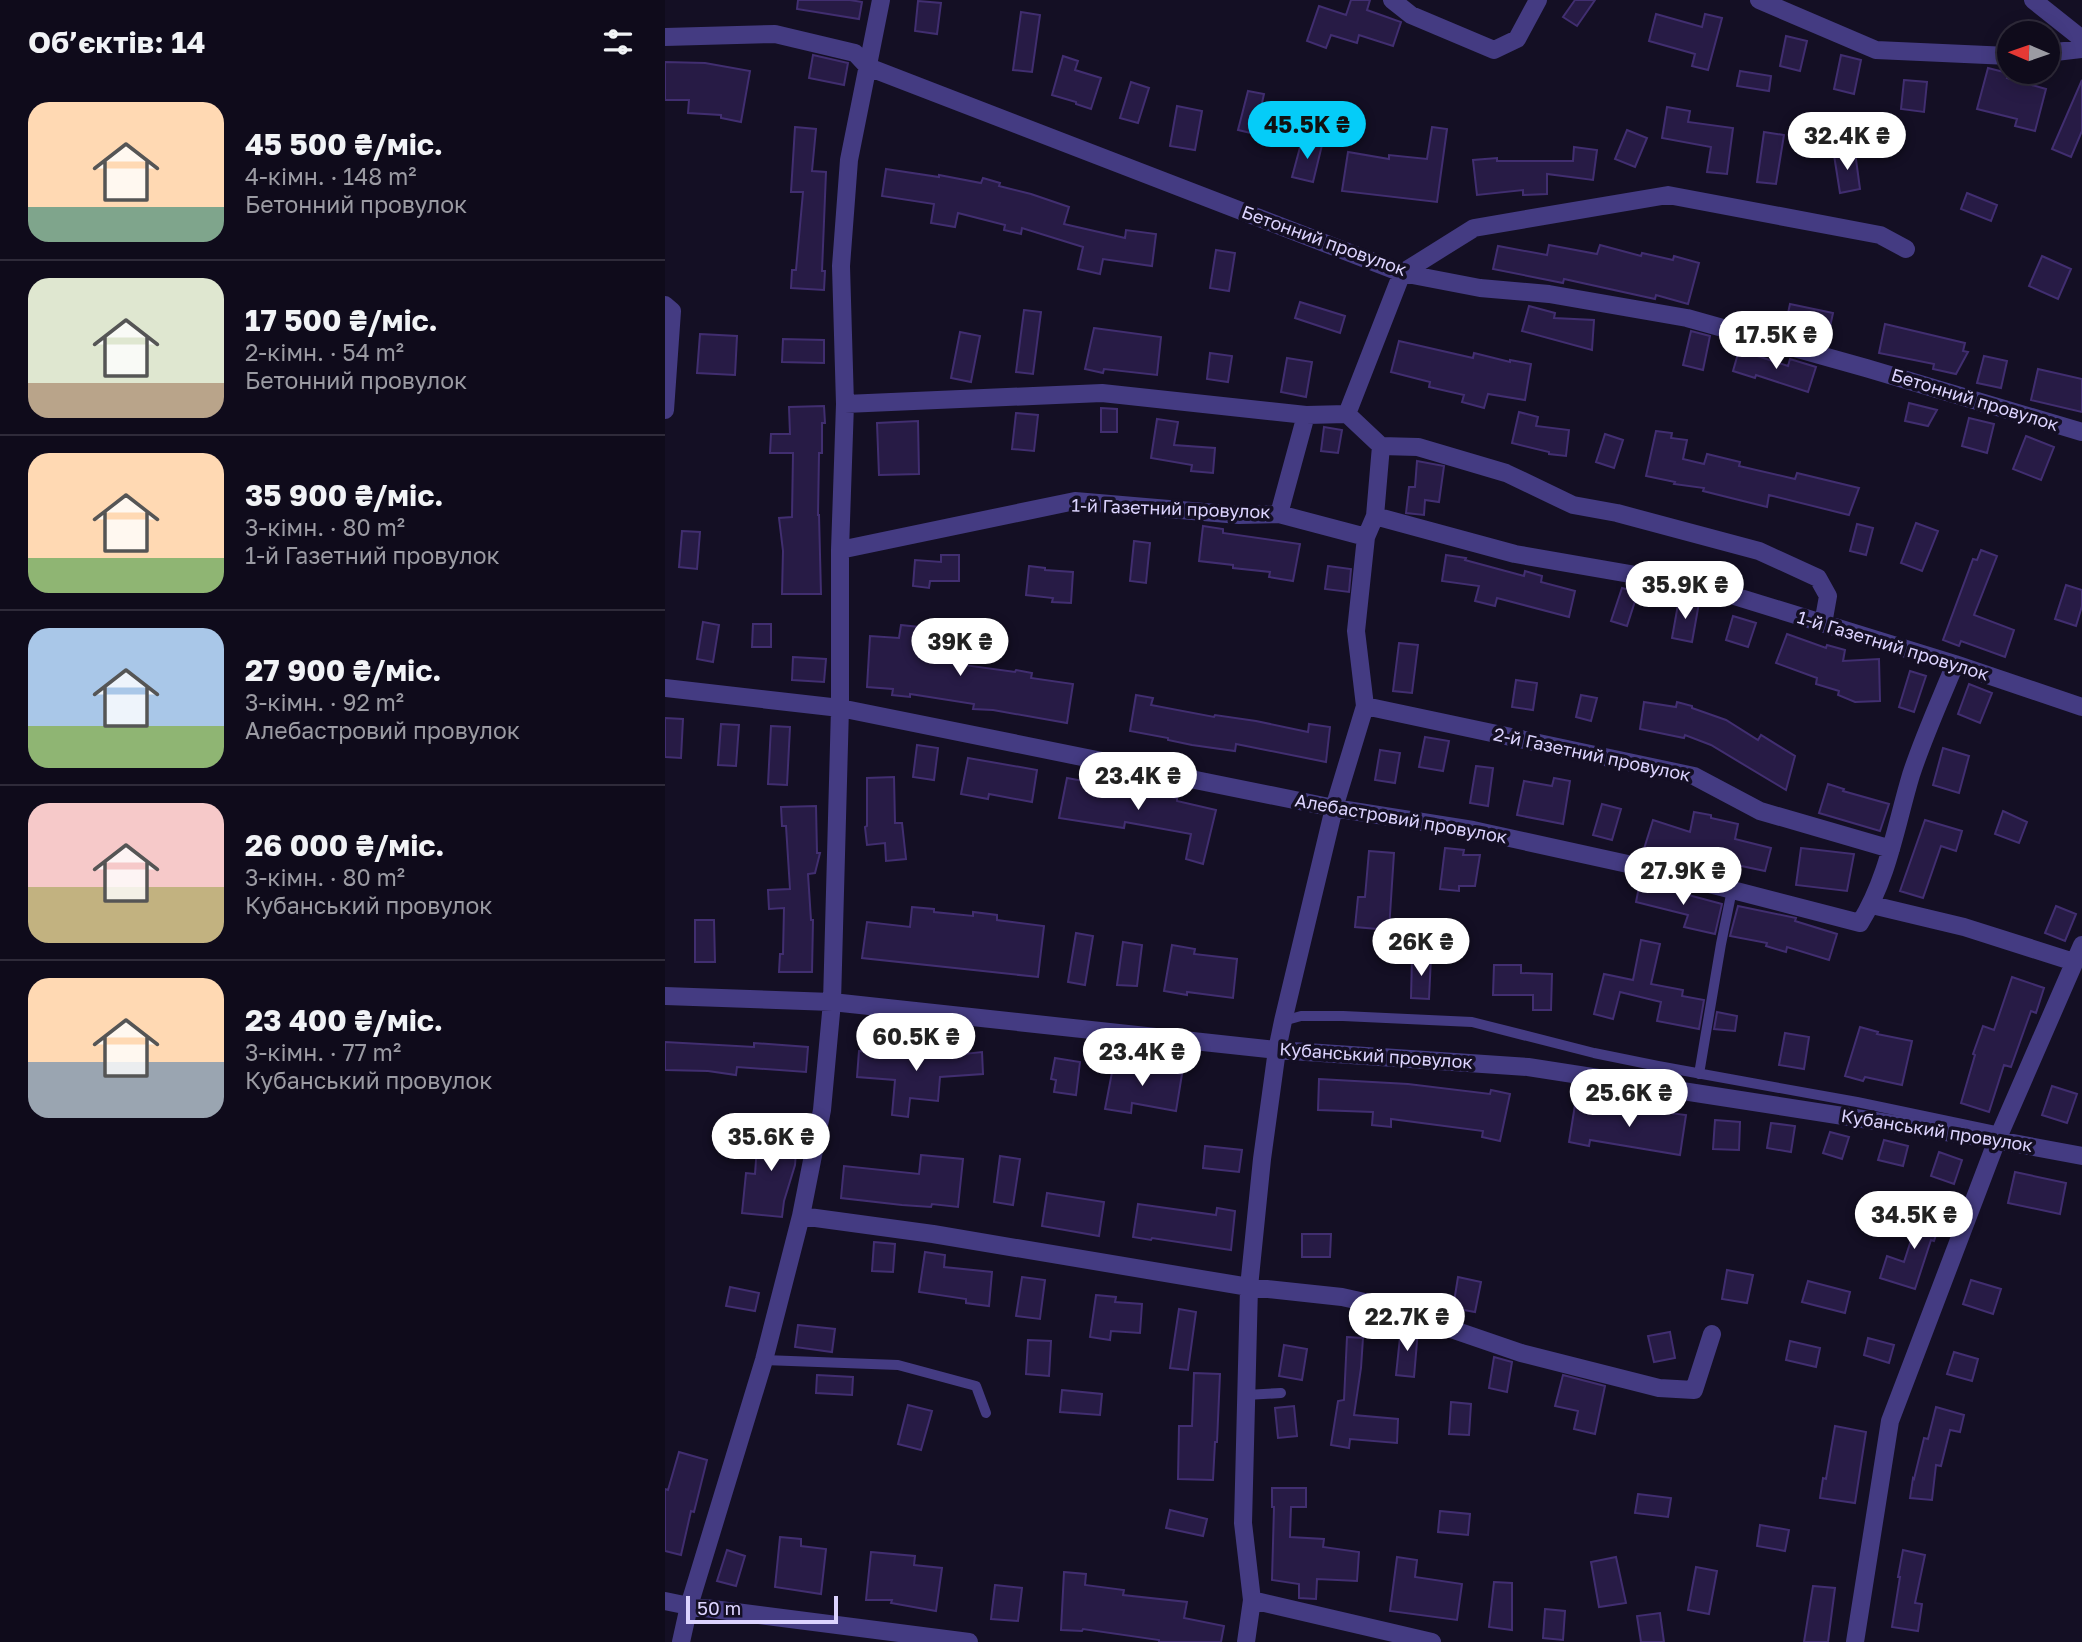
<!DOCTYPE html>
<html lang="uk">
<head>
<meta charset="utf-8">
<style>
	body { margin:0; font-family:"Golos Text",sans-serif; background:#181424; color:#f1f3f6; height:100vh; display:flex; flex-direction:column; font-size:26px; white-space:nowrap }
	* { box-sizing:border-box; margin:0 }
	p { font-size:23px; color:#9b9ba3 }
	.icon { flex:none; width:38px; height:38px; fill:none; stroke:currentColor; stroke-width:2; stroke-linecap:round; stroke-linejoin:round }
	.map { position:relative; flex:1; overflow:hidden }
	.side { display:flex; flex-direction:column; background:#0f0b1b; width:665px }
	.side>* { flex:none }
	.needle { width:46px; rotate:272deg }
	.fabs { position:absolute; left:1332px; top:21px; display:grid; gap:14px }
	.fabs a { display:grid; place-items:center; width:63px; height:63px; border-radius:50%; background:#0f0b1b; box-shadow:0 4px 18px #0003,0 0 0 2px #2f2b3a; font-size:35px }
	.scale { position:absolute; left:21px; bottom:18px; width:152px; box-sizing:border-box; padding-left:7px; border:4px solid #dcd3fe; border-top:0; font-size:19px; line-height:24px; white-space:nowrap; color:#dcd3fe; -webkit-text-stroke:5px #140f24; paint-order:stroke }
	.price { position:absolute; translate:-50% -60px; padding:0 16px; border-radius:24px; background:#fff; color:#222; font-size:23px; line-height:46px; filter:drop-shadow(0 2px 4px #0008) }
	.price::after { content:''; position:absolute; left:50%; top:42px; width:21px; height:16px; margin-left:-10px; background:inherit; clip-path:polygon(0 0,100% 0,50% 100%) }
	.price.current { background:#05ccf8; color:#111 }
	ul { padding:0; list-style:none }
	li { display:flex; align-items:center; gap:21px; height:175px; padding:0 28px }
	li+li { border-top:2px solid #2f2b3a }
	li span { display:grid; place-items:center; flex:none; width:196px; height:140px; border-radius:21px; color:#555 }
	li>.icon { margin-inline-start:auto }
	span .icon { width:84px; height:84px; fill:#fffc; stroke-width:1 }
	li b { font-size:30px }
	h2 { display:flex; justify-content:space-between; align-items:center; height:84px; padding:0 28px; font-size:30px }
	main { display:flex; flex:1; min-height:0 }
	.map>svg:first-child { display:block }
</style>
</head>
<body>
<main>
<section class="side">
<h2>Об’єктів: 14<svg class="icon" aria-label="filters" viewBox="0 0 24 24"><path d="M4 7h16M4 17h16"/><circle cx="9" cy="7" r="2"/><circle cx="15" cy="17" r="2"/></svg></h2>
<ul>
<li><span style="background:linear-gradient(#ffd9b3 75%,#7fa58c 0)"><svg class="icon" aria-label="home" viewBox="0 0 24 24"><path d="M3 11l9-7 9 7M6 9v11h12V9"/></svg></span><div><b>45 500 ₴/міс.</b><p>4-кімн. · 148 m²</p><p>Бетонний провулок</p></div></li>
<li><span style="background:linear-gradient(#dfe7d0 75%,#b9a48a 0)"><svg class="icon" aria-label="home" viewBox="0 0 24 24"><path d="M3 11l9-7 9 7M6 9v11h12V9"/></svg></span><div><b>17 500 ₴/міс.</b><p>2-кімн. · 54 m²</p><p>Бетонний провулок</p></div></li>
<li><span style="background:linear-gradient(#ffd9b3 75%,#8fb573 0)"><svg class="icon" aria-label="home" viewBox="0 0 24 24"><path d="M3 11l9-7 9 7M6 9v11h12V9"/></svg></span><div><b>35 900 ₴/міс.</b><p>3-кімн. · 80 m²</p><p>1-й Газетний провулок</p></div></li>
<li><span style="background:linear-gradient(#a9c7e8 70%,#8fb573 0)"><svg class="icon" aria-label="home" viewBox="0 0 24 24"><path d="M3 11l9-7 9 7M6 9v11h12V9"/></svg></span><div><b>27 900 ₴/міс.</b><p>3-кімн. · 92 m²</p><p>Алебастровий провулок</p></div></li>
<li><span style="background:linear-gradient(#f6c9c9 60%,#c2b280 0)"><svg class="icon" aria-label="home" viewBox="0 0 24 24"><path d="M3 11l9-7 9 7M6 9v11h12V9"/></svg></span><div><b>26 000 ₴/міс.</b><p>3-кімн. · 80 m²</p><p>Кубанський провулок</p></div></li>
<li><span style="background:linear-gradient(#ffd9b3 60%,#9aa5b1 0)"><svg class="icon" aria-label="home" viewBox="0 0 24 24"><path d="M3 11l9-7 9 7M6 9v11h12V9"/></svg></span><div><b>23 400 ₴/міс.</b><p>3-кімн. · 77 m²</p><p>Кубанський провулок</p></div></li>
</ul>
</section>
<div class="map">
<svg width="1417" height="1642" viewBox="0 0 1417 1642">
	<rect width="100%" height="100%" fill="#140f24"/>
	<path fill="#271b45" stroke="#412e70" stroke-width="2" d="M133,0h52l12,2 -3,17 -62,-10z
		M686,0h19l-3,10 34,12 -8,24 -34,-11 -2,8 -26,-8 -5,13 -19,-7 12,-35 27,9z
		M910,0h20l-18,26 -14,-9z
		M253,1l23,2 -4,31 -22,-3z
		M356,12l19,3 -8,57 -19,-2z
		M991,14l46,13 3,-13 17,4 -14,52 -16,-4 3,-12 -46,-13z
		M1121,36l21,5 -7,30 -20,-5z
		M148,55l35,8 -4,22 -35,-7z
		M1176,55l20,5 -7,34 -20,-5z
		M398,56l15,5 -3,9 26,8 -10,31 -15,-5v-2l-24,-7z
		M0,62l40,1 45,8 -9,51 -20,-4v-3l-33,-2 1,-13h-24z
		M1323,68l20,5 -1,5 39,11 -11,42 -20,-5 2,-7 -40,-10z
		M1075,71l31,5 -2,15 -32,-5z
		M1239,80l23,2 -3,30 -23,-3z
		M1417,80v51l-11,26 -19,-8z
		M466,82l18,6 -11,35 -18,-5z
		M583,91l16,3 -9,40 -17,-4z
		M512,106l25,5 -7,39 -25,-4z
		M1002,107l23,4 -2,11 45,6 -6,46 -20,-2 4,-25 -49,-9z
		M130,127l21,2 -4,42 14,1 -4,99h3l-1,19 -33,-2 1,-18h4l7,-78h-12z
		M767,127l15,2 -10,73 -95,-11 6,-39 41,7v-4l38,4z
		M962,130l20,8 -12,29 -20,-8z
		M1099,132l20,3 -8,49 -19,-2z
		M637,140l20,5 -9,37 -21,-5z
		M909,147l23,3 -4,30 -46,-6v20l-24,1v-5l-46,5 -4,-35 24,-2v3h76z
		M1190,152l5,37 -20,4 -6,-38z
		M221,169l53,8v-2l42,8 2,-5 17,5 -1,3 32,8 38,13 -5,17 61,14 1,-8 30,4 -4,32 -49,-7 -3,15 -22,-5 5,-22 -61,-19 -1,6 -17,-4 1,-5 -47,-12 -3,14 -24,-4 3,-19 -52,-8z
		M1302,193l30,12 -6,16 -30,-12z
		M884,245l48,9 3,-9 41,11 1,-3 31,7 1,-4 25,7 -11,41 -32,-9 -1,4 -91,-20 -1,4 -70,-14 5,-23 49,9z
		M551,250l19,3 -6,38 -19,-3z
		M1377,256l29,13 -13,30 -29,-13z
		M635,302l45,14 -5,17 -45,-15z
		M1125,304l43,9 -5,23 -43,-9z
		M864,306l26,7 -1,5 40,2 -2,30 -70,-19z
		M359,310l17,2 -8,62 -17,-2z
		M1220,324l80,19 -2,8 5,1 -12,22 -23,-5 1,-5 -55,-11z
		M429,328l67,9 -4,38 -53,-6 -1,4 -18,-4z
		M1026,331l19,5 -7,34 -20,-5z
		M295,332l20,4 -9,46 -20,-4z
		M35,334l37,2 -2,39 -38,-2z
		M118,339l41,1v23l-42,-1z
		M734,341l74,17 1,-5 36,9v-2l21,4 -6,36 -37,-6 -4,14 -22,-6 2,-7 -35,-8 1,-5 -39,-10z
		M1074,350l49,16 2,-7 26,8 -8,25 -52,-17 -1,3 -22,-7z
		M545,353l22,3 -4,26 -21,-3z
		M1319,356l23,5 -6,27 -24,-5z
		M622,358l25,4 -6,35 -25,-5z
		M1373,369l44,10v33l-51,-12z
		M1244,403l28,7 -9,16 -23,-5z
		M159,406l1,17h-3v30h-3l-1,62h1l2,79h-39l1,-43 -4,-33 13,-1 1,-64h-23l1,-19h19l-1,-27z
		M436,408l16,1v23h-16z
		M854,412l19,5 -2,9 33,4 -3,26 -17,-2v-2l-37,-9z
		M351,413l22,2 -4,36 -22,-2z
		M1304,418l25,6 -7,29 -25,-7z
		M492,419l21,3 -4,23 41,3 -2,25 -22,-2 1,-6 -41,-7z
		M253,421l1,53 -40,1 -2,-52z
		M659,427l18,3 -4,23 -17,-2z
		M991,431l16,2 -1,5 16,2 -4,19 21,5 3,-10 33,8 -1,4 56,13 2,-6 62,15 -10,27 -80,-20 -2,12 -64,-16 1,-3 -30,-4 1,-2 -29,-6z
		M940,434l18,6 -9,28 -18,-6z
		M1361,436l28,11 -13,33 -28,-11z
		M752,461l27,5 -5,36 -14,-2 -1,15 -18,-2 3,-26h6z
		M1251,523l22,8 -16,40 -21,-8z
		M1192,524l16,4 -7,27 -16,-4z
		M538,526l20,3v4l77,11 -7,37 -24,-4 1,-5 -37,-4v-3l-34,-4z
		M17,531l18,1 -3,37 -18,-2z
		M469,541l16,2 -4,40 -16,-2z
		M1316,550l16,6 -23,59 40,15 -9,27 -44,-16 -2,5 -16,-6 30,-81 4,1z
		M276,555h18v26h-29l-1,7 -16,-2 2,-26 26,2z
		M781,555l20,3 -1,2 59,16 1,-5 17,5 -1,6 34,9 -6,26 -72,-19 -2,8 -20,-5 4,-15 -37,-5z
		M364,566l16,2v2l28,2 -2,31 -19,-1 1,-4 -27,-3z
		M663,566l23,3 -2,23 -24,-3z
		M1401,585l16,5v16l-6,20 -21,-7z
		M957,588l16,4 -11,34 -16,-5z
		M1014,599l20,4 -7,39 -20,-4z
		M1068,616l23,7 -8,24 -22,-7z
		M38,622l16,3 -6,37 -16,-3z
		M88,624h18v23h-19z
		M236,625l18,2v3l34,5 -4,28 66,9 1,-2 16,3 -1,5 42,6 -6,39 -74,-13 -20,-1 1,-5 -64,-10v3l-18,-2 1,-6 -26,-2 3,-51 29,2z
		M1122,634l39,14 1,-3 18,5 -2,11 36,-2 1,42 -25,1 -17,-7 1,-4 -23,-7 1,-6 -41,-15z
		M734,643l19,2 -6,48 -19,-2z
		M128,657l33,2 -2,23 -32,-2z
		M1245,671l16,5 -12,36 -15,-5z
		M851,680l21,3 -4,27 -21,-3z
		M1304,684l23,9 -12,30 -22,-9z
		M471,695l17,3 -2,7 63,12 1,-2 41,6 52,11 1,-8 21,3 -4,35 -90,-18 -1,7 -43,-6 -24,-5v-2l-38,-7z
		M916,695l16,3 -6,23 -15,-4z
		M979,702l32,5 1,-5 15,4v2l34,12 32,20 3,-5 34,21 -9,34 -75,-45 -26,-10 -1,3 -44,-9z
		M0,718l18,1 -2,39 -16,-1z
		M56,724l18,1 -3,41 -18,-1z
		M106,726l19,1 -3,58 -19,-1z
		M760,737l24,4 -6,30 -24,-4z
		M252,745l21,3 -4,32 -21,-3z
		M1278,748l26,8 -10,37 -26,-8z
		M715,750l20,3 -5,30 -20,-3z
		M303,758l69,12 -5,32 -43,-8 -1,5 -27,-5z
		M811,766l17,2 -5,38 -18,-3z
		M229,777l1,46h7l4,36 -20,2 -1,-18 -18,2 -2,-18 2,-1v-48z
		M402,778l110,20v3l39,9 -13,54 -17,-5 5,-25 -66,-12 -1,6 -65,-10z
		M889,778l16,3 -7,43 -46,-9 7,-34 28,5z
		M1163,784l16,5 -1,2 46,13 -9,27 -61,-18z
		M937,804l19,5 -9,31 -19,-5z
		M151,806l1,47h3l-5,20 -7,1 3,46h2l-1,52h-33l1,-18h3l1,-46 -15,1 -1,-19 22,-1 -4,-63h-4l-1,-19z
		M1338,811l24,11 -8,21 -24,-9z
		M1029,812l17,3v3l27,6 -3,15 36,9 -6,23 -61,-13 -42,-6 -1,3 -17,-6 9,-29 37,12z
		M1260,820l37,11 -6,20 -15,-5 -18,52 -23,-7z
		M780,848l19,2 -1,5h17l-5,31h-16v5l-19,-2z
		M1136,848l53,6 -7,37 -51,-6z
		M704,851l25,2 -5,77 -34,-3 3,-30h7z
		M975,882l82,22 -7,30 -31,-7 4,-12 -52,-13z
		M1073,906l58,12 -1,3 42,13 -8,26 -42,-13 -1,5 -20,-6 1,-3 -37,-7z
		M1391,906l20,8 -11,27 -20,-8z
		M247,907l22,2v3l39,4v-4l24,3v5l47,6 -6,51 -176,-19 5,-36 43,5z
		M30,920h19l1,42h-20z
		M411,933l17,3 -8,49 -17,-3z
		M976,940l19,4 -9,40 32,6 -1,6 22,4 -5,29 -42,-8 4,-19 -41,-10 -7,27 -19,-5 10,-40 29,6z
		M458,942l19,3 -5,41 -20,-1z
		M507,945l23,4 -1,5 43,5 -4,39 -46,-6v3l-23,-4z
		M747,957h19l-2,42 -18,-1z
		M829,965h27v8l31,1 -1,36h-18v-15h-40z
		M1347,977l32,11 -8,25 -5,-2 -20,56 -7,-2 -15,47 -28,-9 14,-48 -2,-1 10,-28 11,4z
		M1052,1012l20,4 -2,15 -21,-2z
		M1195,1027l18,5 -1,2 35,7 -10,44 -37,-8 -2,4 -18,-5z
		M1120,1033l24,4 -5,32 -25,-4z
		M0,1042l89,5v-4l54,4 -2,25 -69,-5 -1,8 -28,-4 -43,-1z
		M194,1051l71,4v-3l24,3 28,-3 1,22 -43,3 -2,24 -28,-3 -2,19 -16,-2 3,-35 -38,-3z
		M390,1058l25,4 -4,33 -22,-3 2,-12 -5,-1z
		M449,1062l68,12 -6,37 -44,-8 -1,10 -26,-4z
		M654,1079l89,5 82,10 1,-4 19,4 -10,47 -18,-4 1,-6 -92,-12v8l-19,-2 1,-13 -55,-2z
		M1387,1086l25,8 -10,29 -25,-8z
		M910,1105l47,9 1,-7 63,8 -6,40 -90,-15 -1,6 -20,-4z
		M1050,1120l25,2 -1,28 -26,-1z
		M1106,1123l24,3 -4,26 -24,-4z
		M102,1125l31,3 -3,37 -11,36 -2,16 -40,-4 4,-40 9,1 2,-27h8z
		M1165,1132l19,5 -7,22 -19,-6z
		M1219,1140l24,6 -5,20 -25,-6z
		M540,1146l37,4 -3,22 -36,-4z
		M1274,1152l23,8 -8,24 -23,-8z
		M256,1155l42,4 -5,48 -26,-3 -1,3 -29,-2 -61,-7 3,-32 75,8z
		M335,1156l20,3 -7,46 -19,-3z
		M1350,1172l51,11 -6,31 -52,-11z
		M382,1193l57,9 -5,34 -57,-10z
		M473,1204l78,11 1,-7 18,3 -4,39 -79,-12 -1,2 -18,-3z
		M1257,1206l21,7 -9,28 -3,-1 -16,49 -35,-11 7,-22 17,6z
		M637,1234h29l-1,23h-28z
		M209,1242l21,2 -2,28 -21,-1z
		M260,1252l20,3 -1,12 48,5 -3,34 -23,-3v-4l-47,-7z
		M1062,1270l26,5 -6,28 -25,-4z
		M357,1277l23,3 -5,39 -24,-3z
		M793,1277l23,5 -6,30 -22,-4z
		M1306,1280l30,9 -8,25 -30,-10z
		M1143,1281l42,11 -5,21 -43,-11z
		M65,1287l29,6 -4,18 -29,-5z
		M431,1295l20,2 -1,5 27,2 -2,29 -29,-2 -1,9 -20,-3z
		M514,1309l17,3 -8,58 -18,-2z
		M133,1325l37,4 -3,23 -37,-5z
		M736,1328l17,2 -4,47 -18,-2z
		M1005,1332l5,26 -21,4 -6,-26z
		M682,1337l16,1 -2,30 -7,47 44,4 -1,24 -47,-4 -1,9 -18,-3 7,-44 6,-1z
		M1203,1338l26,7 -5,18 -25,-8z
		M363,1340l23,1 -2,35 -23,-2z
		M1125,1341l30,7 -4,19 -30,-7z
		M619,1345l23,4 -5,31 -23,-4z
		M1289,1352l24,7 -6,22 -25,-7z
		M829,1357l18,5 -5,30 -18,-4z
		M529,1373l26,1 -3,68h-2l-2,38 -35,-1 1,-53h13z
		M152,1375l36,2 -1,18 -36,-2z
		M898,1375l42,11 -10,48 -21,-5 4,-18 -23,-5z
		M397,1390l40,4 -2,21 -40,-3z
		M786,1402l20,2 -2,31 -20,-1z
		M243,1405l24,6 -11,39 -23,-6z
		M629,1406l3,30 -19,2 -3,-30z
		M1271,1407l28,8 -4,17 -10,-2 -9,36 -5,-1 -4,35 -22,-2 3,-20 1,1 10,-41 4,1z
		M1170,1426l31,6 -11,71 -35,-5 3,-20 3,1z
		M14,1452l28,8 -13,52 -3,-1 -10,44 -16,-4v-62l3,1z
		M607,1488h34v19h-15l-1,30 34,2 -1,8 36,5 -2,29 -40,-2 -1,20 -17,-1v-14l-27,-4 2,-73h-2z
		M973,1494l33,4 -3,19 -33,-4z
		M505,1510l37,9 -4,17 -37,-8z
		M775,1511l30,3 -2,21 -30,-3z
		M1095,1525l29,5 -4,21 -28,-5z
		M115,1537l21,2v7l25,3 -5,45 -46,-7z
		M62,1550l18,6 -9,30 -19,-5z
		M1238,1550l22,5 -10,48 7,1 -4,27 -26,-4 8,-50h-2z
		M206,1552l44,4 -1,9 28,3 -6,43 -45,-8 1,-3h-26z
		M732,1557l20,3 -2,17 47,7 -5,36 -67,-9z
		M951,1557l10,46 -27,4 -8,-45z
		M1031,1567l21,4 -8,43 -21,-4z
		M399,1572l22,2 -1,11 39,5 -1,5 64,7 -3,16 40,8 -3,16h-62v-2l-76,-11 -1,2 -21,-1z
		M829,1582l18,1v47l-23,-3z
		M330,1585l27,3 -4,33 -27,-2z
		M1148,1586l22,2 -7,54h-24z
		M880,1609l20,2 -2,29 -20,-2z
		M995,1613l4,29h-23l-4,-26z"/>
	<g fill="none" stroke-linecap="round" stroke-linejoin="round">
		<path stroke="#443b82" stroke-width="10" d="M618,1021l18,-5h42l129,6 122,31 64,13 199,36 143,30
			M1034,1074l22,-130 11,-54
			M99,1360l134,5 78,21 10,27
			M581,1395l35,-2"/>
		<path stroke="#443b82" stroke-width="18" d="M727,0l19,15 83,35 23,-11 21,-39
			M1094,0l117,50 133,6
			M1368,0l49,39
			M0,37l110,-3 80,19 13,14 534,206 78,15 69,6 138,24 179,50 216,64
			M1382,53l35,-4
			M0,305l7,6 -7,99
			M180,404l257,-11 204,22 41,-1
			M716,446l37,1 88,26 67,32 44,8 142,38 59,27 10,18 -5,28
			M614,514l87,23
			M710,516l140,38 190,33 250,77 127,43
			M175,550l235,-49 164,14 40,-1 27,-99
			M0,688l175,20 494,100 139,22 182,40 205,53c28,-45 36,-98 51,-148 12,-37 29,-74 44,-111
			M700,706l329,70 66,35 131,38
			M1207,905l92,22 110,35
			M0,996l167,6 445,48 251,17 469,73 85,16
			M136,1216l132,18 316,53 93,10 45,10 134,46 138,35 35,2 18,-56
			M587,1600l180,42
			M0,1601l24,5 280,36
			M16,1642l8,-36 75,-246 37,-144 21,-106 10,-108 8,-294v-158l5,-146 -4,-138 8,-106 32,-160
			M581,1642l6,-42 -9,-77 6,-236 13,-128 15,-109 6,-29 51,-213 31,-102 -9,-75 10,-94 9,-21 6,-70 -34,-32 55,-141 72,-45 194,-33 212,40 26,14
			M1190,1642l35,-221 107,-281 85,-195"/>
	</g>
	<g text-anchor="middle" stroke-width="7" stroke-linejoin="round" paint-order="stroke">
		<g font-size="18" fill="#dcd3fe" stroke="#140f24">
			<text transform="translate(659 241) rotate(20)" y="6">Бетонний провулок</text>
			<text transform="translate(1310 400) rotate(17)" y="6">Бетонний провулок</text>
			<text transform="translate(506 509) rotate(2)" y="6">1-й Газетний провулок</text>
			<text transform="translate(1228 646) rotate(17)" y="6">1-й Газетний провулок</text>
			<text transform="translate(927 755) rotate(12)" y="6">2-й Газетний провулок</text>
			<text transform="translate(736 819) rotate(10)" y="6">Алебастровий провулок</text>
			<text transform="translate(711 1056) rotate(4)" y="6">Кубанський провулок</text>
			<text transform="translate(1272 1131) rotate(9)" y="6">Кубанський провулок</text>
		</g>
	</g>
</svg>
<div class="fabs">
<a><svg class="needle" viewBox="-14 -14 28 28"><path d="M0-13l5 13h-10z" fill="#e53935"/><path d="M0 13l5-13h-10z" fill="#9b9ba3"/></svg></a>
</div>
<div class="scale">50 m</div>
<b class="price current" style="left:642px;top:161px">45.5K ₴</b>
<b class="price" style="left:1182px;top:172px">32.4K ₴</b>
<b class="price" style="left:1111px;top:371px">17.5K ₴</b>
<b class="price" style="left:1020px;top:621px">35.9K ₴</b>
<b class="price" style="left:295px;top:678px">39K ₴</b>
<b class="price" style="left:473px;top:812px">23.4K ₴</b>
<b class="price" style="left:1018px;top:907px">27.9K ₴</b>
<b class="price" style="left:756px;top:978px">26K ₴</b>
<b class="price" style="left:251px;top:1073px">60.5K ₴</b>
<b class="price" style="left:477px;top:1088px">23.4K ₴</b>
<b class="price" style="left:964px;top:1129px">25.6K ₴</b>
<b class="price" style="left:106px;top:1173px">35.6K ₴</b>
<b class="price" style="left:1249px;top:1251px">34.5K ₴</b>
<b class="price" style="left:742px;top:1353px">22.7K ₴</b>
</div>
</main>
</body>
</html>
